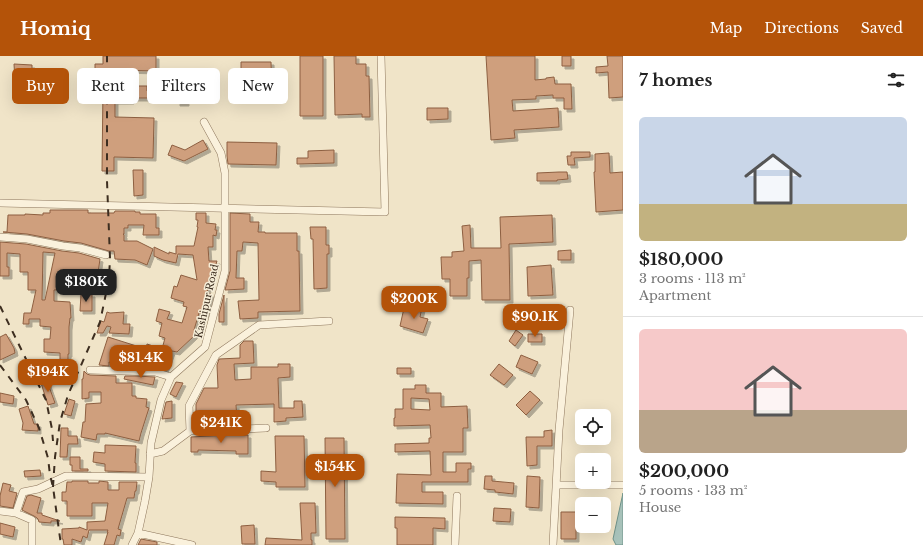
<!DOCTYPE html>
<html lang="en">
<head>
<meta charset="utf-8">
<style>
	body { margin:0; font-family:"Libre Baskerville",serif; background:#f2f2f2; color:#222; height:100vh; display:flex; flex-direction:column; font-size:15px; white-space:nowrap }
	* { box-sizing:border-box; margin:0 }
	p { font-size:13px; color:#767676 }
	.icon { flex:none; width:22px; height:22px; fill:none; stroke:currentColor; stroke-width:2; stroke-linecap:round; stroke-linejoin:round }
	.map { position:relative; flex:1; overflow:hidden }
	.sheet { display:flex; flex-direction:column; background:#fff; width:300px }
	.sheet>* { flex:none }
	.banner { position:absolute; left:12px; top:12px; width:380px; height:36px; display:flex; gap:8px }
	.controls { position:absolute; left:575px; top:353px; display:grid; gap:8px }
	.controls a { display:grid; place-items:center; width:36px; height:36px; border-radius:6px; background:#fff; box-shadow:0 4px 16px #0002; font-size:20px }
	.price { position:absolute; translate:-50% -34px; padding:0 9px; border-radius:8px; background:#b45309; color:#fff; font-size:13px; line-height:26px; filter:drop-shadow(0 1px 2px #0008) }
	.price::after { content:''; position:absolute; left:50%; top:24px; width:12px; height:9px; margin-left:-6px; background:inherit; clip-path:polygon(0 0,100% 0,50% 100%) }
	.price.on { background:#222; color:#fff }
	ul { padding:0; list-style:none }
	li { display:grid; align-content:center; gap:8px; height:212px; padding:0 16px }
	li+li { border-top:1px solid #e0e0e0 }
	li span { display:grid; place-items:center; height:124px; border-radius:6px; color:#555 }
	li>.icon { margin-inline-start:auto }
	span .icon { width:72px; height:72px; fill:#fffc; stroke-width:1 }
	li b { font-size:17px }
	h2 { display:flex; justify-content:space-between; align-items:center; height:48px; padding:0 16px; font-size:17px }
	.chip { padding:0 14px; border-radius:6px; background:#fff; box-shadow:0 4px 16px #0002; font-size:14px; line-height:36px }
	.chip.on { background:#b45309; color:#fff }
	header { display:flex; align-items:center; gap:24px; box-sizing:border-box; height:56px; padding:0 20px; background:#b45309; color:#fff }
	header strong { font-size:19px }
	nav { display:flex; gap:22px; margin-inline-start:auto; font-size:14px }
	main { display:flex; flex:1; min-height:0 }
	.map>svg:first-child { display:block }
</style>
</head>
<body>
<header>
<strong>Homiq</strong>
<nav><a>Map</a><a>Directions</a><a>Saved</a></nav>
</header>
<main>
<div class="map">
<svg width="623" height="489" viewBox="0 0 623 489">
	<defs>
		<filter id="shadow"><feDropShadow dx="3" dy="3" stdDeviation="0" flood-color="#0004"/></filter>
	</defs>
	<rect width="100%" height="100%" fill="#f0e4c8"/>
	<path fill="#a9c4bc" stroke="#6f938a" d="M623,437v52h-7l-3,-6z"/>
	<path fill="#cf9f7d" stroke="#8d5f41" fill-rule="evenodd" filter="url(#shadow)" d="M103,0h53v15l-41,-1v16h32v5h2v7h-18v3h-16v16l39,1 -1,40 -39,-1v14h-12l1,-83h-8v-24h8z
		M300,0h23v60h-23z
		M334,0h22v8h10v12h3l1,41h-8v-3l-27,1z
		M486,0h49v24l11,-1v-1l8,-1 1,7h16l1,25h-8v-11h-11v-3l-17,1v3l-24,1 1,11 45,-3 1,19 -45,3 1,8 -24,2z
		M562,0h9v10h-9z
		M607,0h16v41l-14,1 -1,-26 -12,1v-6l12,-1z
		M241,6h30l1,29h-31z
		M14,8l18,1v16h-17z
		M178,19h7l1,28h-9z
		M427,52h21v11l-21,1z
		M203,84l5,9 -24,12 -16,-6 4,-10 13,5z
		M227,86l50,1 -1,22 -48,-1 -1,-8z
		M334,94v13l-37,1v-6h11v-7z
		M571,96h19v5l-16,1 1,7h-7l-1,-9h4z
		M609,97l1,20 13,-1v38l-27,2 -2,-40h1v-18z
		M133,114h10v25l-9,1z
		M559,116h8l1,7 -11,1v1h-20v-8z
		M50,154h38v3h26l1,-2h20v1h5v2h16v14h3v7h-16l1,-10h-16v3h-4v6h-1l1,1v6h13l16,8 -6,16 -12,-5 -20,-1 -1,-8h-5l-28,-8 -17,-2 -37,-7 -24,-2h4l1,-17h17v-1l18,1v-2h7z
		M196,157h10v10l10,1 -1,6h2l-1,6 -3,-1v12h-5l1,14h8l-11,34 5,-1 -6,21 -6,-2 -5,17h2l-2,6 -17,16 -5,-1 -7,19 -10,-4 1,-2 -16,-6v3l-7,-2 -2,6 -6,-2 -1,3h-3l-12,-4v4l-10,-1 9,-28 38,12 1,-5 15,5 3,-11 -6,-2 3,-13 -6,-2 3,-12 11,3 -3,7 15,4 5,-16 -4,-1 1,-4 -13,-4 3,-12 3,1 4,-12 16,5 -4,-25 -15,-1 -2,9 -13,-3 -9,-4v-9l15,7v-2l7,2v-8h18l4,-19h-1l1,-7h-2z
		M230,157l20,1v8h9l-1,10h7v1h32v18h2l1,60 -42,1v6l-18,1 -2,-18 21,-1 -1,-57 -15,-1 -1,9h-5l-1,27h8v11l-19,1 5,-19z
		M552,159l1,27 -44,2 1,56h-28l-1,-40 -12,1v17h-2v18h-17v-17h-8l-1,-22h11v-5l12,-1 -2,-25 8,-1 1,23h30l-1,-31z
		M310,171h16v18h3v9h-2v34l-13,1 -1,-50h-2z
		M0,186l26,2 36,7 17,2 21,6 -2,14 6,2 -3,11 -16,-3 1,-5 -14,-3 -2,8v6l-16,1v11l16,1 1,16h-1l-1,9v27h-1v9h-8v-10l-16,-1v-13h6l1,-12 -11,-1v-7h-11v5h-6l1,-11h7l5,-23h-8v-18h-8v-18l-13,-1v14h2v9h-9zM43,196l12,1 -10,47h-3z
		M571,194v10h-13v-9z
		M551,209l2,30 -25,1 -1,-29z
		M81,238h11v17h-12z
		M224,239v27h-5v-8z
		M416,251l6,1 -2,9 8,2 -5,14 -23,-7 4,-18z
		M107,256l3,1 14,-1 -1,12h7l-1,10 -20,-1 2,-6 -4,-1 -4,7h-6l4,-12 3,1z
		M516,274l7,5 -8,11 -6,-5z
		M6,278l8,14 1,5 -15,7v-23z
		M528,278h14v8h-14z
		M244,285h9l1,22 -20,1 1,16 16,-1v-12h27v-3h12v13l-12,1 1,30h15v-7h8l1,16 -17,1v3l-12,1v-18l-38,1 1,15 -41,2v-18l8,-16h14l-1,-23 2,-6 21,-1v-13z
		M521,299l17,7 -6,12 -16,-7z
		M499,308l14,11 -9,10 -14,-10z
		M397,312h14v6h-14z
		M84,315l3,3 3,1 26,1v7h16v13h4v2l11,1 -1,8 3,1 -8,25 -2,8 -34,-8v1h-8l-1,6 -15,-3 2,-15h2l1,-18 15,-1v-11h-12v6l-7,1v-20h1z
		M125,320h10l20,1 -2,8 -29,-6z
		M47,325l8,22 -7,2 -7,-22z
		M176,326l7,1 -7,14 -6,-3z
		M415,329h11v8h15v14l26,-1 1,22h-5v24h-20v20h13v-9h15v6h-3v13h-46v10h21v12l-47,-1 1,-29 34,1 -1,-23v-1l-35,1v-8l34,-1v-5h2l-1,-13 -36,1v-8h1v-9h8v-20h12zM411,342l18,1 1,11 -19,-1z
		M530,335l10,9 -14,15 -10,-10z
		M0,337l14,3 -1,8 -13,-2z
		M69,343l6,2 -4,15 -7,-2z
		M172,345v17l-10,1 4,-17z
		M28,350l6,18h4v7l-16,-1 1,-7 -4,-14z
		M61,372h7v8h9l1,8h-10l-1,13h-7z
		M552,374v16h-15v19l-10,1 -1,-29h18v-6z
		M227,379h21v19h-12v-3l-38,-1v2h-7v-15z
		M275,380h29l1,51h-29v-5l-15,-1v-10l15,1z
		M325,382h19l1,101h-19z
		M105,389l31,1 -1,17h1v9l-31,-1v-7l-12,-2 1,-10 11,1z
		M70,401h10v12h8v2h-16v-6h-2z
		M40,414l1,6 -16,1 -1,-6z
		M485,420h7v5l22,2 -1,11 -18,-2v-2l-11,-1z
		M527,420l13,1 -1,31 -13,-1z
		M72,425h16v2h11v-2l9,1v8h11v-8h18l-1,9h-1l-1,7h-7l-9,31 3,1 -1,6 -3,-1 -3,10h-10l4,-13h-1l1,-2h-19l-2,8 -4,-2 -2,6 -9,-3v6h-8l-1,-6h-1v-10l17,-1v-1l8,3v-8l18,-1 3,-18h-16v13h-25v-15h-5v-9h4l1,-10h5z
		M3,427l8,2 -2,6 8,2 -4,15 -13,-2v-10z
		M31,439l10,3 -4,15h5v2l18,6h-9v2l-12,-1 -1,-3 -1,-1 -3,-2 -12,-6 5,-14z
		M300,447h15l1,30h-5v7h1v5h-47l1,-7 36,2z
		M494,452l17,1 -1,13 -17,-1z
		M561,456h15v27h-15z
		M395,461l50,1v11l-12,-1v17h-36v-17h-2z
		M0,467l15,4 -2,10 -13,-3z
		M254,469l1,19h-13l-1,-18z
		M141,483l16,3v3h-19z"/>
	<g fill="none" stroke-linecap="round" stroke-linejoin="round">
		<defs>
			<path id="minor" d="M0,147l385,9 -4,-156
				M0,181l27,2 36,7 17,2 26,7
				M90,314l65,2 16,5
				M190,375l76,-3
				M150,398l13,-3 27,-20 -1,-25 27,-51 43,-30 70,-4
				M556,429h67
				M0,455l16,2 7,-21 15,-3 28,-13 83,1
				M16,457l16,7v25
				M138,477l54,12
				M132,489l6,-12 7,-32 4,-24 2,-34 10,-43 10,-23 34,-30 20,-76v-98l-4,-20 -17,-31
				M455,489l2,-49
				M553,489l6,-115 11,-120"/>
		</defs>
		<use href="#minor" stroke="#8d765c" stroke-width="8"/>
		<use href="#minor" stroke="#faf1dc" stroke-width="7"/>
		<path stroke="#3d2e20" stroke-width="2" stroke-dasharray="7 7" stroke-linecap="butt" d="M0,250l46,94 6,29 1,12
			M0,309l26,35 13,28 9,30 2,17 3,12 8,58
			M53,431l2,-30 5,-35 8,-27 32,-73 9,-43 1,-21 -3,-77v-125"/>
	</g>
	<g text-anchor="middle" stroke-width="3" stroke-linejoin="round" paint-order="stroke">
		<g font-size="10" fill="#3d2e20" stroke="#f7eed8">
			<text transform="translate(206 245) rotate(-77)" y="4">Kashipur Road</text>
		</g>
	</g>
</svg>
<div class="controls">
<a><svg class="icon" aria-label="locate" viewBox="0 0 24 24"><circle cx="12" cy="12" r="6"/><path d="M12 2v4M12 18v4M2 12h4M18 12h4"/></svg></a>
<a>+</a>
<a>−</a>
</div>
<b class="price on" style="left:86px;top:247px">$180K</b>
<b class="price" style="left:414px;top:264px">$200K</b>
<b class="price" style="left:535px;top:282px">$90.1K</b>
<b class="price" style="left:141px;top:323px">$81.4K</b>
<b class="price" style="left:48px;top:337px">$194K</b>
<b class="price" style="left:221px;top:388px">$241K</b>
<b class="price" style="left:335px;top:432px">$154K</b>
<div class="banner">
<a class="chip on">Buy</a>
<a class="chip">Rent</a>
<a class="chip">Filters</a>
<a class="chip">New</a>
</div>
</div>
<section class="sheet">
<h2>7 homes<svg class="icon" aria-label="filters" viewBox="0 0 24 24"><path d="M4 7h16M4 17h16"/><circle cx="9" cy="7" r="2"/><circle cx="15" cy="17" r="2"/></svg></h2>
<ul>
<li><span style="background:linear-gradient(#c9d6e8 70%,#c2b280 0)"><svg class="icon" aria-label="home" viewBox="0 0 24 24"><path d="M3 11l9-7 9 7M6 9v11h12V9"/></svg></span><div><b>$180,000</b><p>3 rooms · 113 m²</p><p>Apartment</p></div></li>
<li><span style="background:linear-gradient(#f6c9c9 65%,#b9a48a 0)"><svg class="icon" aria-label="home" viewBox="0 0 24 24"><path d="M3 11l9-7 9 7M6 9v11h12V9"/></svg></span><div><b>$200,000</b><p>5 rooms · 133 m²</p><p>House</p></div></li>
</ul>
</section>
</main>
</body>
</html>
